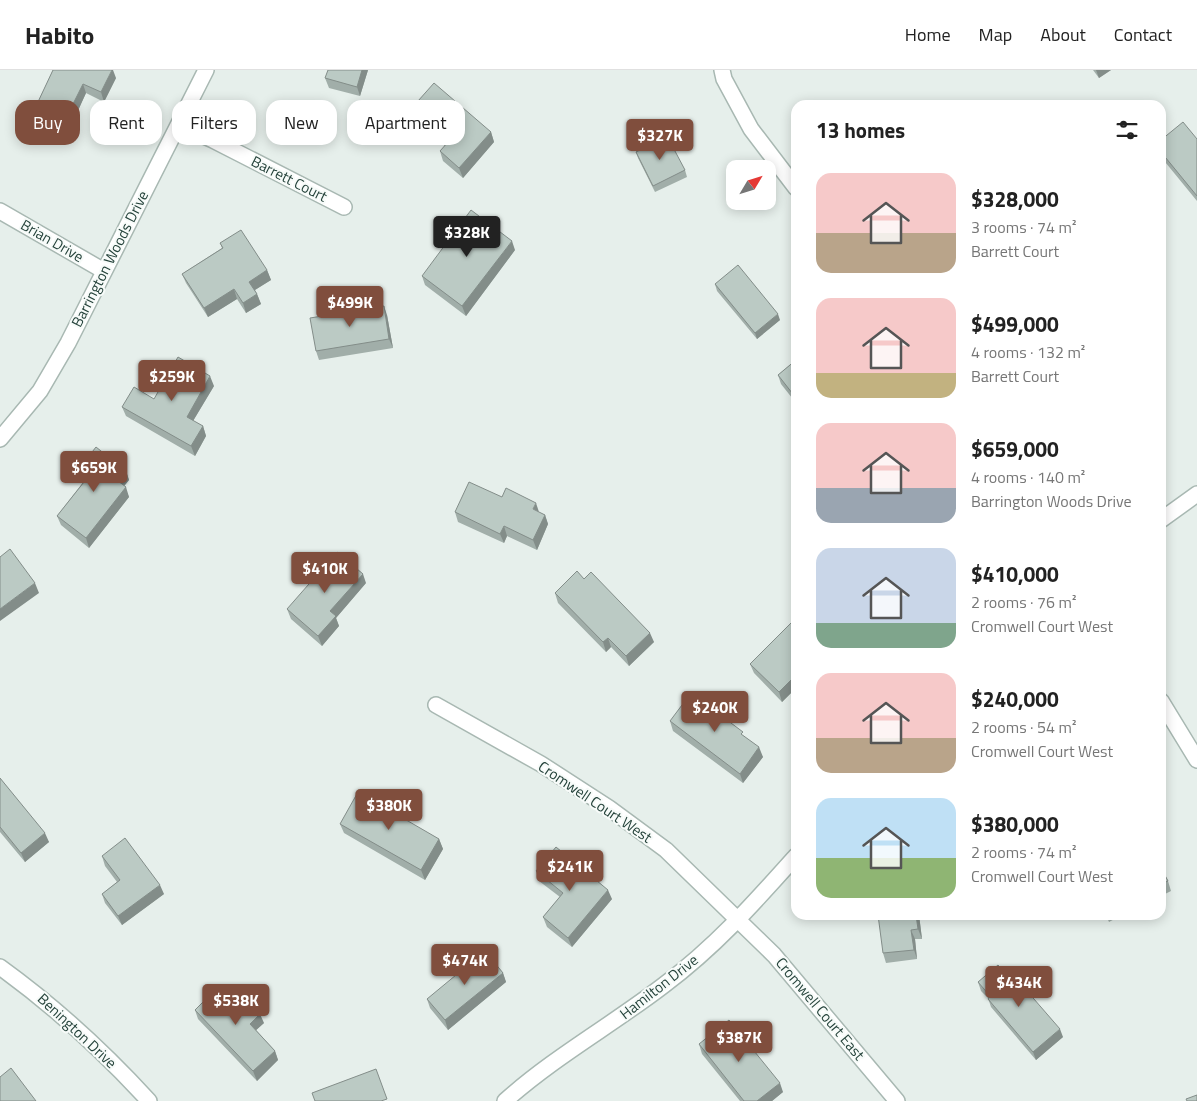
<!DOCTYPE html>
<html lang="en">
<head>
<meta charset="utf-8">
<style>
	body { margin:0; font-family:"Titillium Web",sans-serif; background:#f6f6f6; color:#222; height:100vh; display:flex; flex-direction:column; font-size:19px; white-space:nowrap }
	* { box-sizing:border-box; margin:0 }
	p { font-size:16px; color:#767676 }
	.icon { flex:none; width:28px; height:28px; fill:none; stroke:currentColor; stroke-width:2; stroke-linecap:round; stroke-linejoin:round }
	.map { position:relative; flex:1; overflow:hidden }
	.side { position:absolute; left:791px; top:30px; width:375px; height:820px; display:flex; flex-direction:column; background:#fff; border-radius:15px; box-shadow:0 2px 12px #0003 }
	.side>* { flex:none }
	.banner { position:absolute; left:15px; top:30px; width:475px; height:45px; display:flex; gap:10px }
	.needle { width:32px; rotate:52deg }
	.fabs { position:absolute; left:726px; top:90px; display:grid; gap:10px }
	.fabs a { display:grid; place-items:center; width:50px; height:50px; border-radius:10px; background:#fff; box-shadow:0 2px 12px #0003; font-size:25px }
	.price { position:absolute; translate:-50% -42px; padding:0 11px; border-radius:5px; background:#804e3d; color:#fff; font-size:16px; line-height:32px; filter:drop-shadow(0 1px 2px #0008) }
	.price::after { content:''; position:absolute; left:50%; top:30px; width:15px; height:11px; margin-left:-8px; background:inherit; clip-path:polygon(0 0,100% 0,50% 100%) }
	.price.current { background:#222; color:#fff }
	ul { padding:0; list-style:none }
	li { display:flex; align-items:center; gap:15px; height:125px; padding:0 25px }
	li span { display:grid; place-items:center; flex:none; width:140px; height:100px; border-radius:15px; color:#555 }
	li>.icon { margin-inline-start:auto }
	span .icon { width:60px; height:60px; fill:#fffc; stroke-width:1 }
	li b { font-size:21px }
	h2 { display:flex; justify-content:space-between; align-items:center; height:60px; padding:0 25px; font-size:21px }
	.pill { padding:0 18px; border-radius:15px; background:#fff; box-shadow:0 2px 12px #0003; font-size:18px; line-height:45px }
	.pill.current { background:#804e3d; color:#fff }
	header { display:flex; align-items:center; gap:30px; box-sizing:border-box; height:70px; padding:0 25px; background:#fff; border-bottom:1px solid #e0e0e0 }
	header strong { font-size:24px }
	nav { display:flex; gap:28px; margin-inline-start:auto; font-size:18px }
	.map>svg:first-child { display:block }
</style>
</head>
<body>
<header>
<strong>Habito</strong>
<nav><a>Home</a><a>Map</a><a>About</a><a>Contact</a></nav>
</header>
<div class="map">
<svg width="1197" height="1031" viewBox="0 0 1197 1031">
	<rect width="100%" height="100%" fill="#e6efeb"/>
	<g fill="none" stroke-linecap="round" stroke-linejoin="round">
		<defs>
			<path id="minor" d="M722,0l2,9 27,50 45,59
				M179,55l34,15 131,67
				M0,141l104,60
				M0,369l40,-48 28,-48 138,-273
				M1161,450l36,-26
				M1161,631l36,59
				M436,635l105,59 68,44 57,42 108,105 123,146
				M0,897c54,39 104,85 149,134
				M505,1031c49,-44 107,-76 159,-116 51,-38 90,-82 132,-129"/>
		</defs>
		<use href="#minor" stroke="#a8b8b2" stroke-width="18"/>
		<use href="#minor" stroke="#fff" stroke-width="15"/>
	</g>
	<path fill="#a1aea9" d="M53,0l63,8 -12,24 -18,-9 -16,35 -30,-14 -3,-10z
		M368,0l-8,26 -31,-8 -4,-10z
		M1093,0h18l-12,8z
		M410,40l81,22 3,10 -31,36 -20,-17 -3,-10 5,-5 -31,-27z
		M1197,69v62l-36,-44v-17z
		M636,82l49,18 2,7 -32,15 -17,-34z
		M220,173l47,27 4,10 -16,10 2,4 4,10 -15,9 -9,-14 -29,18 -22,-34 -4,-9 40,-26z
		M515,180l-49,66 -41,-31 -3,-9z
		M715,214l65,36 -23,19 -40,-48z
		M387,245l6,33 -74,12 -3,-9z
		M796,290v43l-15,-19 -3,-9z
		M214,316l-21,35 10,5 3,10 -11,20 -69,-40 -4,-9z
		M78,400l48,1 3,9 -5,6 5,11 -40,51 -28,-23 -4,-9 27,-35 -2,-2z
		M502,427l43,18 3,9 -11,26 -30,-14 -3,7 -46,-21 -3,-10z
		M584,509l70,63 -25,24 -18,-19 -5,5 -48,-49 -3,-10z
		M366,513l-30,35 3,8 -17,20 -31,-27 -4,-10z
		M796,548v70l-14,14 -28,-29 -4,-9z
		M670,651l74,15 19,21 -20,26 -70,-52z
		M0,708l49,64 -24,20 -25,-30z
		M340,754l99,15 4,10 -18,31 -81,-47z
		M102,786l62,38 -42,31 -17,-22 -3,-9 15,-12 -12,-16z
		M1161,798l7,13 3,10 -10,5z
		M536,801l76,28 -40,48 -25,-20 -4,-10 17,-20 -21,-16z
		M919,845l3,24h-7l2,20 -31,4 -3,-10z
		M1106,845h16l-13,7z
		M503,903l3,9 -58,48 -18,-22 -3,-9z
		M978,912l85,55 -27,23 -45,-53 -3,-9 -7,-7z
		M224,930l40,23 -8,7 19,21 3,9 -21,21 -59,-62 -3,-9z
		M699,974l84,48 -11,9h-32l-38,-47z"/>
	<path fill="#838d89" d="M112,0h1l3,8 -12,24 -3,-10z
		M362,0h6l-8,26 -3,-9z
		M1096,0h15l-12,8z
		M83,14l3,9 -16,35 -4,-10z
		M491,62l3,10 -31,36 -4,-10z
		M512,171l3,9 -49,66 -4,-10z
		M267,200l4,10 -18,11 -4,-9z
		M234,219l3,10 -29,18 -4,-9z
		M257,224l4,10 -15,9 -3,-10z
		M384,236l3,9 6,33 -4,-9z
		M778,244l2,6 -23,19 -2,-6z
		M210,306l4,10 -24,40 -3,-9z
		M203,356l3,10 -11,20 -4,-10z
		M126,401l3,9 -8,10 -3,-9z
		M126,417l3,10 -40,51 -3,-10z
		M536,433l3,9 -6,-3z
		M545,445l3,9 -11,26 -4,-10z
		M504,456l3,10 -3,7 -4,-9z
		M363,504l3,9 -30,35 3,8 -17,20 -4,-10 12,-25z
		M35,513l4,10 -39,28v-12z
		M650,563l4,9 -25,24 -3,-10z
		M608,568l3,9 -5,5 -3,-10z
		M796,605v13l-14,14 -3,-10z
		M759,677l4,10 -20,26 -3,-9z
		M45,763l4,9 -24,20 -4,-9z
		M439,769l4,10 -18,31 -4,-10z
		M160,815l4,9 -42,31 -4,-9z
		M608,820l4,9 -40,48 -4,-9z
		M916,845h3l3,24 -4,-10z
		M911,860l4,9 2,20 -3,-9z
		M503,903l3,9 -58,48 -3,-10z
		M260,944l4,9 -11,10 -3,-9z
		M1060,959l3,8 -27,23 -3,-8z
		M275,981l3,9 -21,21 -4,-10z
		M780,1013l3,9 -11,9h-15z"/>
	<path fill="#bbcac4" stroke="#838d89" d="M53,0h59l-11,22 -18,-8 -17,34 -29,-14z
		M328,0h34l-5,17 -32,-9z
		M434,13l57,49 -32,36 -19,-17 8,-9 -38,-32z
		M1183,52l14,17v57l-36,-44v-12z
		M667,66l18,34 -32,16 -17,-34z
		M471,140l41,31 -50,65 -40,-30z
		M241,160l26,40 -18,12 8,12 -14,9 -9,-14 -30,19 -22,-34 41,-26 -3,-5z
		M738,195l40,49 -23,19 -40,-49z
		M384,236l5,33 -73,12 -6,-33z
		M178,287l32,19 -23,41 16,9 -12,20 -69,-39 12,-20 20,12z
		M796,290v38l-18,-23z
		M96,377l30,24 -8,10 8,6 -40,51 -29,-22 31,-39 -10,-7z
		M469,412l33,15 4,-9 30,15 -3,6 12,6 -12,25 -29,-14 -4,8 -45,-22z
		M10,479l25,34 -35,26v-52z
		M337,482l26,22 -33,37 6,5 -18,20 -31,-27z
		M577,501l7,8 7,-7 59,61 -24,23 -18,-18 -5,4 -48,-49z
		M796,548v57l-17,17 -29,-28z
		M691,623l52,39 -2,2 18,13 -19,27 -70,-53z
		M0,708l45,55 -24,20 -21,-26z
		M358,722l81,47 -18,31 -81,-46z
		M125,768l35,47 -42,31 -16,-22 18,-14 -18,-24z
		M556,777l52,43 -40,48 -25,-21 20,-24 -27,-22z
		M1161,798l7,13 -7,3z
		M878,845h38l2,14 -7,1 3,20 -31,3z
		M485,881l18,22 -58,47 -18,-21z
		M998,895l13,14 3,-3 46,53 -27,23 -45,-53 2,-3 -12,-14z
		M236,918l24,26 -10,10 25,27 -22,20 -58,-61 20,-20 9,10z
		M729,950l51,63 -23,18h-13l-45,-57z
		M11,998l25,33h-36v-24z
		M376,999l11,30 -6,2h-66l-3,-8z
		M1197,1025v6h-10l-1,-2z"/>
	<g text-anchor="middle" stroke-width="4" stroke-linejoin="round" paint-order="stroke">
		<g font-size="15" fill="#24423a" stroke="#f7fbf9">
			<text transform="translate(289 109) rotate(27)" y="5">Barrett Court</text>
			<text transform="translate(52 171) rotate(30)" y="5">Brian Drive</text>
			<text transform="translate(110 189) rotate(-63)" y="5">Barrington Woods Drive</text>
			<text transform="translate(595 732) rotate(34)" y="5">Cromwell Court West</text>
			<text transform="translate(659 917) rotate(-38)" y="5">Hamilton Drive</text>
			<text transform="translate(820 939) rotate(50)" y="5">Cromwell Court East</text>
			<text transform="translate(77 961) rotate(43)" y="5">Benington Drive</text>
		</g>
	</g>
</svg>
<div class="fabs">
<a><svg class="needle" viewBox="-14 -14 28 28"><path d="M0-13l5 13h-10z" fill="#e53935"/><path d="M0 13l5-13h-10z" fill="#767676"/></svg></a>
</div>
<b class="price" style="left:660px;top:91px">$327K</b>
<b class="price current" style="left:467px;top:188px">$328K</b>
<b class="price" style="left:350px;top:258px">$499K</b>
<b class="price" style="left:172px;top:332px">$259K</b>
<b class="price" style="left:94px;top:423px">$659K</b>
<b class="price" style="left:325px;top:524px">$410K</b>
<b class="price" style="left:715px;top:663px">$240K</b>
<b class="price" style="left:389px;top:761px">$380K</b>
<b class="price" style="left:570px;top:822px">$241K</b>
<b class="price" style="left:465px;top:916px">$474K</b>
<b class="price" style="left:1019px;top:938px">$434K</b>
<b class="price" style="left:236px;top:956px">$538K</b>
<b class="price" style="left:739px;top:993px">$387K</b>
<div class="banner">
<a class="pill current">Buy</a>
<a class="pill">Rent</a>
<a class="pill">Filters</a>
<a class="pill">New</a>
<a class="pill">Apartment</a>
</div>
<section class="side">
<h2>13 homes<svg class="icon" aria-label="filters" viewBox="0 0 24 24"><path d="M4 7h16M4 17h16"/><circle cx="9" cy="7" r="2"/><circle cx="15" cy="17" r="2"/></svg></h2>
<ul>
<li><span style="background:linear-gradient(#f6c9c9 60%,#b9a48a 0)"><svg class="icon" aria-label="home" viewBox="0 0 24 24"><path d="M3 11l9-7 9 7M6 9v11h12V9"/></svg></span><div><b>$328,000</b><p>3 rooms · 74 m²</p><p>Barrett Court</p></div></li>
<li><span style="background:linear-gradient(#f6c9c9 75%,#c2b280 0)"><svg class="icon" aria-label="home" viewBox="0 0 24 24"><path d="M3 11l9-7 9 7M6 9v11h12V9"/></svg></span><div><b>$499,000</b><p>4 rooms · 132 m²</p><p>Barrett Court</p></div></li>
<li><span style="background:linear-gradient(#f6c9c9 65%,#9aa5b1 0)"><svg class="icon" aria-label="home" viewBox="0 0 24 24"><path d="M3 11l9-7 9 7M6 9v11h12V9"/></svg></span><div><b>$659,000</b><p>4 rooms · 140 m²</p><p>Barrington Woods Drive</p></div></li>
<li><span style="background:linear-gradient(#c9d6e8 75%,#7fa58c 0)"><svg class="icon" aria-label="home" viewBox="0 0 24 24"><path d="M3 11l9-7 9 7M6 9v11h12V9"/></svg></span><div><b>$410,000</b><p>2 rooms · 76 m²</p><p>Cromwell Court West</p></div></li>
<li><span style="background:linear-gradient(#f6c9c9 65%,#b9a48a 0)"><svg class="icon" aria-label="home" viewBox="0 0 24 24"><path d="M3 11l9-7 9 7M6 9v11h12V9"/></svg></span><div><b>$240,000</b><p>2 rooms · 54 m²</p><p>Cromwell Court West</p></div></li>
<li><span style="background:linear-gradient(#bfe0f5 60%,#8fb573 0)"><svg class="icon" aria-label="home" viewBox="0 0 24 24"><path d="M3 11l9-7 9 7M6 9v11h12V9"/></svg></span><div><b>$380,000</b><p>2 rooms · 74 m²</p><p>Cromwell Court West</p></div></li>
</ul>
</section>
</div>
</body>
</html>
